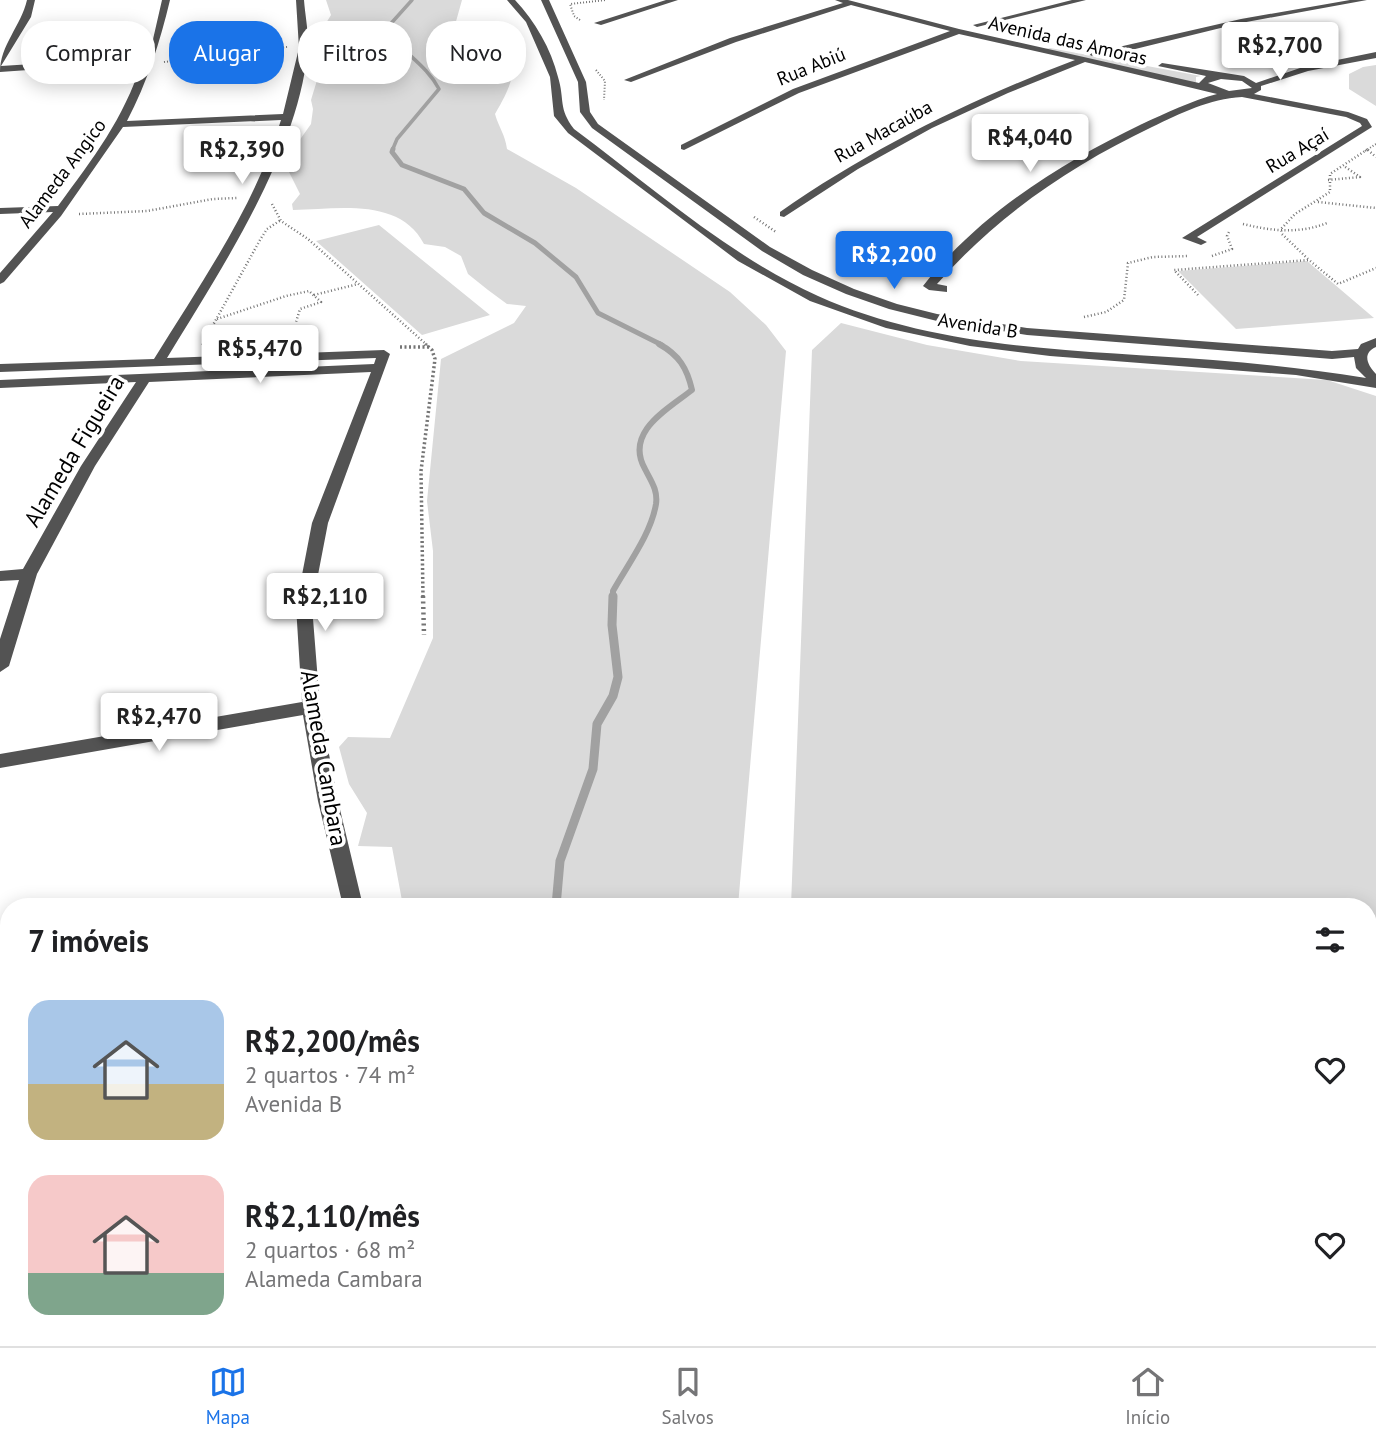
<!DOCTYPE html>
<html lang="pt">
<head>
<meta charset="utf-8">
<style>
	body { margin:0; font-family:"PT Sans",sans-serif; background:#f6f6f6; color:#202124; height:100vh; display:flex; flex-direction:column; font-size:26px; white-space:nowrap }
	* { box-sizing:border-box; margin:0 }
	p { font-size:23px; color:#757577 }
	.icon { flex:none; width:38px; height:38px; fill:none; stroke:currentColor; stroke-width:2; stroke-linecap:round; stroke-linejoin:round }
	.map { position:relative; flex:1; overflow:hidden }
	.drawer { position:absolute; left:0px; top:898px; width:1377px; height:450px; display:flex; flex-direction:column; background:#fff; border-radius:28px 28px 0 0; box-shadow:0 4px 18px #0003 }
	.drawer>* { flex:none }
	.top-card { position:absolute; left:21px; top:21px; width:700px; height:63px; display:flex; gap:14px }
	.price { position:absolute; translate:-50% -60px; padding:0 16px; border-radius:7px; background:#fff; color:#222; font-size:23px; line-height:46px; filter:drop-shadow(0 2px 4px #0008) }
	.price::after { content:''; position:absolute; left:50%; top:42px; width:21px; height:16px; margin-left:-10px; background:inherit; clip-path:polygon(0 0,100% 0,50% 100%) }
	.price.on { background:#1a73e8; color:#fff }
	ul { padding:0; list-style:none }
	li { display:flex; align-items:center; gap:21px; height:175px; padding:0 28px }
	li span { display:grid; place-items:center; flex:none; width:196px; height:140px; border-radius:21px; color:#555 }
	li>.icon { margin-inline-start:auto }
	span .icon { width:84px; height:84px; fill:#fffc; stroke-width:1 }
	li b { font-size:30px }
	h2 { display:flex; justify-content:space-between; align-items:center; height:84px; padding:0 28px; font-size:30px }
	.pill { padding:0 24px; border-radius:28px; background:#fff; box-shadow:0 4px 18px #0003; font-size:24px; line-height:63px }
	.pill.on { background:#1a73e8; color:#fff }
	.tab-bar { display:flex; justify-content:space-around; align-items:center; height:98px; border-top:2px solid #e0e0e0; background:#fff; font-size:19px; color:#757577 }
	.tab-bar a { display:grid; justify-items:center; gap:4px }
	.tab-bar .on { color:#1a73e8 }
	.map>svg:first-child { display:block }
</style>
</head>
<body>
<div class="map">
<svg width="1376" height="1346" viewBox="0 0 1376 1346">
	<rect width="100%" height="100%" fill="#fff"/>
	<path fill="#dadada" d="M326,0h136l-7,25c40,36 82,18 40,89 4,14 10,20 12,35l69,39 154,104 36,33 20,26 -48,555h-335l-11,-59 -34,-1 9,-33 -18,-29 -10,-37 9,-10 42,1 43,-100v-87l-6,-50 14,-142 73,-36 12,-17 -19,-2 -19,-14 -20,-16 -7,-18 -16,-9 -21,-3c-24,-47 -87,-35 -131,-34l-1,-6 8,-10 -11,-22 7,-14 -2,-10 17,-24 2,-15 -2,-9 7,-23 -4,-19c10,-11 15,-16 9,-30l8,-13z
		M1050,48l151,28 -5,1v6l-151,-34z
		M1376,65v41l-27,-17v-15l14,-7z
		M379,225l111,90 -68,20 -106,-94z
		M1307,261l67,57 -138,11 -58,-58z
		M841,323l86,22 94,16 306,19 49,16v950h-1187l12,-7h1167v-433h-577l21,-556z"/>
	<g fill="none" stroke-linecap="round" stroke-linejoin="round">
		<path stroke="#a1a1a1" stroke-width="3.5" d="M392,151l5,-12 42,-50c-13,-25 -38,-37 -53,-60l26,-29"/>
		<path stroke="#a1a1a1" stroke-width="5" d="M393,149l-1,3 10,13 62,24 20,24 51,30 41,34 22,36 64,32"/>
		<path stroke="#a1a1a1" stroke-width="6" d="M613,597v-6c15,-27 38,-57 43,-87 2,-14 -5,-23 -11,-35 -21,-37 23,-60 47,-79 -5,-22 -13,-35 -33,-46"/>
		<path stroke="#a1a1a1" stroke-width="9" d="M556,906l4,-45 33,-92 4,-45 16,-28 5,-19 -6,-52 1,-29"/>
		<path stroke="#a1a1a1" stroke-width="10" d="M713,1339l1,7"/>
		<path fill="#a1a1a1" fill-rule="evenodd" d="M1376,1102v66l-8,3v-67z
			M990,1339h76l-3,7h-76z"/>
		<path stroke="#757575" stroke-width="2" stroke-dasharray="1 2" stroke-linecap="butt" d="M580,20l-6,-4 -4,-12 36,-4
			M164,62l123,-15
			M596,70l9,11 -1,19
			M1365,151l11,-7"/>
		<path stroke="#757575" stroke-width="2.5" stroke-dasharray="1 2.5" stroke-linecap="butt" d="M1368,150l8,7
			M1328,180l32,-3 -16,-11
			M1318,202l58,6
			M272,204l9,17 27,18 119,106
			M79,214l68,-3 66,-12 24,-1
			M754,217l22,15
			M1243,224c28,7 57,10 84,-1
			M1212,256l20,-7 -5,-13 2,-4
			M1308,259l-26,-25 -1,-5 14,-15 35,-22v-18l38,-25
			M314,295l44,-11
			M1198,295l-24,-25 135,-10 29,24 38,-16
			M1084,317l22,-5 18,-12 4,-37 25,-6 36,-1
			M217,319l69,-23 23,-5 12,11 -21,7 -4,13
			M202,345l58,-105 7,-11 14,-9"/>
		<path stroke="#757575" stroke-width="3.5" stroke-dasharray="2 2.5" stroke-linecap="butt" d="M400,347h29
			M423,597l-2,-126 14,-112 -3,-9 -7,-6"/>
		<path stroke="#757575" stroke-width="4.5" stroke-dasharray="2 3.5" stroke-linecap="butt" d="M423,596l1,39"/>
		<path fill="#535353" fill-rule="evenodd" d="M27,0h8l-4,17 -30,49 143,-9 7,-9 11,-48h8c-10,42 -23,83 -43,121l156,-7 16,-66 -3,-48h8c1,14 4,28 4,43 -5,103 -88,228 -141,315l217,-8 6,4 -62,169 -16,83 8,101 18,94 25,105h-20l-25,-105 -15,-86 -303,53v-14l302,-52 -6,-96 16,-83 59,-151 -222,10 -54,84 -58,108 -28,92 -9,6v-33l19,-59 -19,1v-10l23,-2 58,-103 55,-84 -136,6v-8l374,-16 2,-6 -376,14v-8l154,-5c47,-76 101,-153 127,-239l-158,7 -62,89 -57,66 -4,2v-11l53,-61 -53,2v-6l58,-2c36,-49 65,-86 84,-144l-142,10c0,-27 21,-46 27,-72z
			M507,0h8c20,21 36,49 43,77 7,23 0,31 16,52 78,58 155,127 244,167 123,55 264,54 395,64 52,4 102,10 153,18l-10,-10 -2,-11 -22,2 -305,-24 -90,-14 -48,-12 -43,-15 -43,-19 -41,-24 -170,-123 -12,-16 -2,-30 -37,-82h8l37,82 4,30 8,12 172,123 42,23 42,19 43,15 40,10 90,14 305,23 26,-2 3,-5 15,-6v9c-14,6 -9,18 0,27v14l-80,-13 -246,-19 -80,-10 -84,-18 -76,-27 -72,-40 -170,-128 -14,-17 -4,-39 -24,-55z
			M666,0h12l-77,25 -7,-2z
			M835,0h13l111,29 240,54 7,-7 -48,-10 4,-3 82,13 12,7 47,-16 73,-15v6l-68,13 -47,15v4l-7,4 94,18 19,7 5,8 -175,110 10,5 -6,3 -19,-7 180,-112 -2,-3 -14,-6 -104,-20c-33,2 -61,16 -90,30 -82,39 -155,89 -215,157l10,2v6l-18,-2 -6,-4c56,-72 138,-123 219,-162 24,-11 49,-23 75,-30l-132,-32 -77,31 -76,35 -74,41 -74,48 -4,-1v-4c92,-64 190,-112 295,-152l-116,-26 -160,59 -115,57 -3,-1v-4l112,-56 157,-58 -99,-26 -115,37 -105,40 -7,-2 106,-42 113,-35zM1221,79l21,2 10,7 -23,3 -21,-8z
			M1072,0h14l-109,27 -4,-2z
			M1350,0h17l-126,23 -118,29 -31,4 -4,-2 153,-35z
			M9,1325v14h14l-3,7h-20v-17z"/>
	</g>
	<g text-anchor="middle" stroke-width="7" stroke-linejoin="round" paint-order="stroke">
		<g font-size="19" fill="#000" stroke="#fff">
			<text transform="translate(1068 40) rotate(13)" y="7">Avenida das Amoras</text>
			<text transform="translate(811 66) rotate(-22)" y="7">Rua Abiú</text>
			<text transform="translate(883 131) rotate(-29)" y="7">Rua Macaúba</text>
			<text transform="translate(1297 150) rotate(-31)" y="7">Rua Açaí</text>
			<text transform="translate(62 173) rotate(-53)" y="7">Alameda Angico</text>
			<text transform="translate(978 325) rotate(9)" y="7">Avenida B</text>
		</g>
		<g font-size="23" fill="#000" stroke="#fff">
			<text transform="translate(74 451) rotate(-59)" y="8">Alameda Figueira</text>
			<text transform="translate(324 758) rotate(80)" y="8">Alameda Cambara</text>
		</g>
	</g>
</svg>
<b class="price" style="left:1280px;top:82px">R$2,700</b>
<b class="price" style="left:1030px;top:174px">R$4,040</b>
<b class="price" style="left:242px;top:186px">R$2,390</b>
<b class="price on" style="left:894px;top:291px">R$2,200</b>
<b class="price" style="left:260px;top:385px">R$5,470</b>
<b class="price" style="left:325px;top:633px">R$2,110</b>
<b class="price" style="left:159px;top:753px">R$2,470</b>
<div class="top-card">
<a class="pill">Comprar</a>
<a class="pill on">Alugar</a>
<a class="pill">Filtros</a>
<a class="pill">Novo</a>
</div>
<section class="drawer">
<h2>7 imóveis<svg class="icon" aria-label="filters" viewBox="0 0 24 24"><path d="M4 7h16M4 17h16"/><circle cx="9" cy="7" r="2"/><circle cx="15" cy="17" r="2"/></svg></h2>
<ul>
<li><span style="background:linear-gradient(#a9c7e8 60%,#c2b280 0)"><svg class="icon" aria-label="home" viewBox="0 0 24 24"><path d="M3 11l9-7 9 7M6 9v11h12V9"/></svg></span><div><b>R$2,200/mês</b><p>2 quartos · 74 m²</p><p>Avenida B</p></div><svg class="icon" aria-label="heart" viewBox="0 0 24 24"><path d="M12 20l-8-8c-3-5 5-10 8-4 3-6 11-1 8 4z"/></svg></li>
<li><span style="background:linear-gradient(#f6c9c9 70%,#7fa58c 0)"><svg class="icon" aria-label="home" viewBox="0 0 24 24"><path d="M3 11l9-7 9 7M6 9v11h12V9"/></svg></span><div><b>R$2,110/mês</b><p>2 quartos · 68 m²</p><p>Alameda Cambara</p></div><svg class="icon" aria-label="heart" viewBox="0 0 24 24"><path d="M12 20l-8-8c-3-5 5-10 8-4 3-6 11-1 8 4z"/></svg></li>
</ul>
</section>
</div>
<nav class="tab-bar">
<a class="on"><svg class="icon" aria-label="map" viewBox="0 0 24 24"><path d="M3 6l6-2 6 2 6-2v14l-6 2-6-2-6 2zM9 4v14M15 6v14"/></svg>Mapa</a>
<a><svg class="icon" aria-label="saved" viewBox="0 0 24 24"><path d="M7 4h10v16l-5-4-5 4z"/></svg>Salvos</a>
<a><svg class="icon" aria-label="home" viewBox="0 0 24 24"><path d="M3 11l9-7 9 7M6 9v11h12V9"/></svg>Início</a>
</nav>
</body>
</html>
